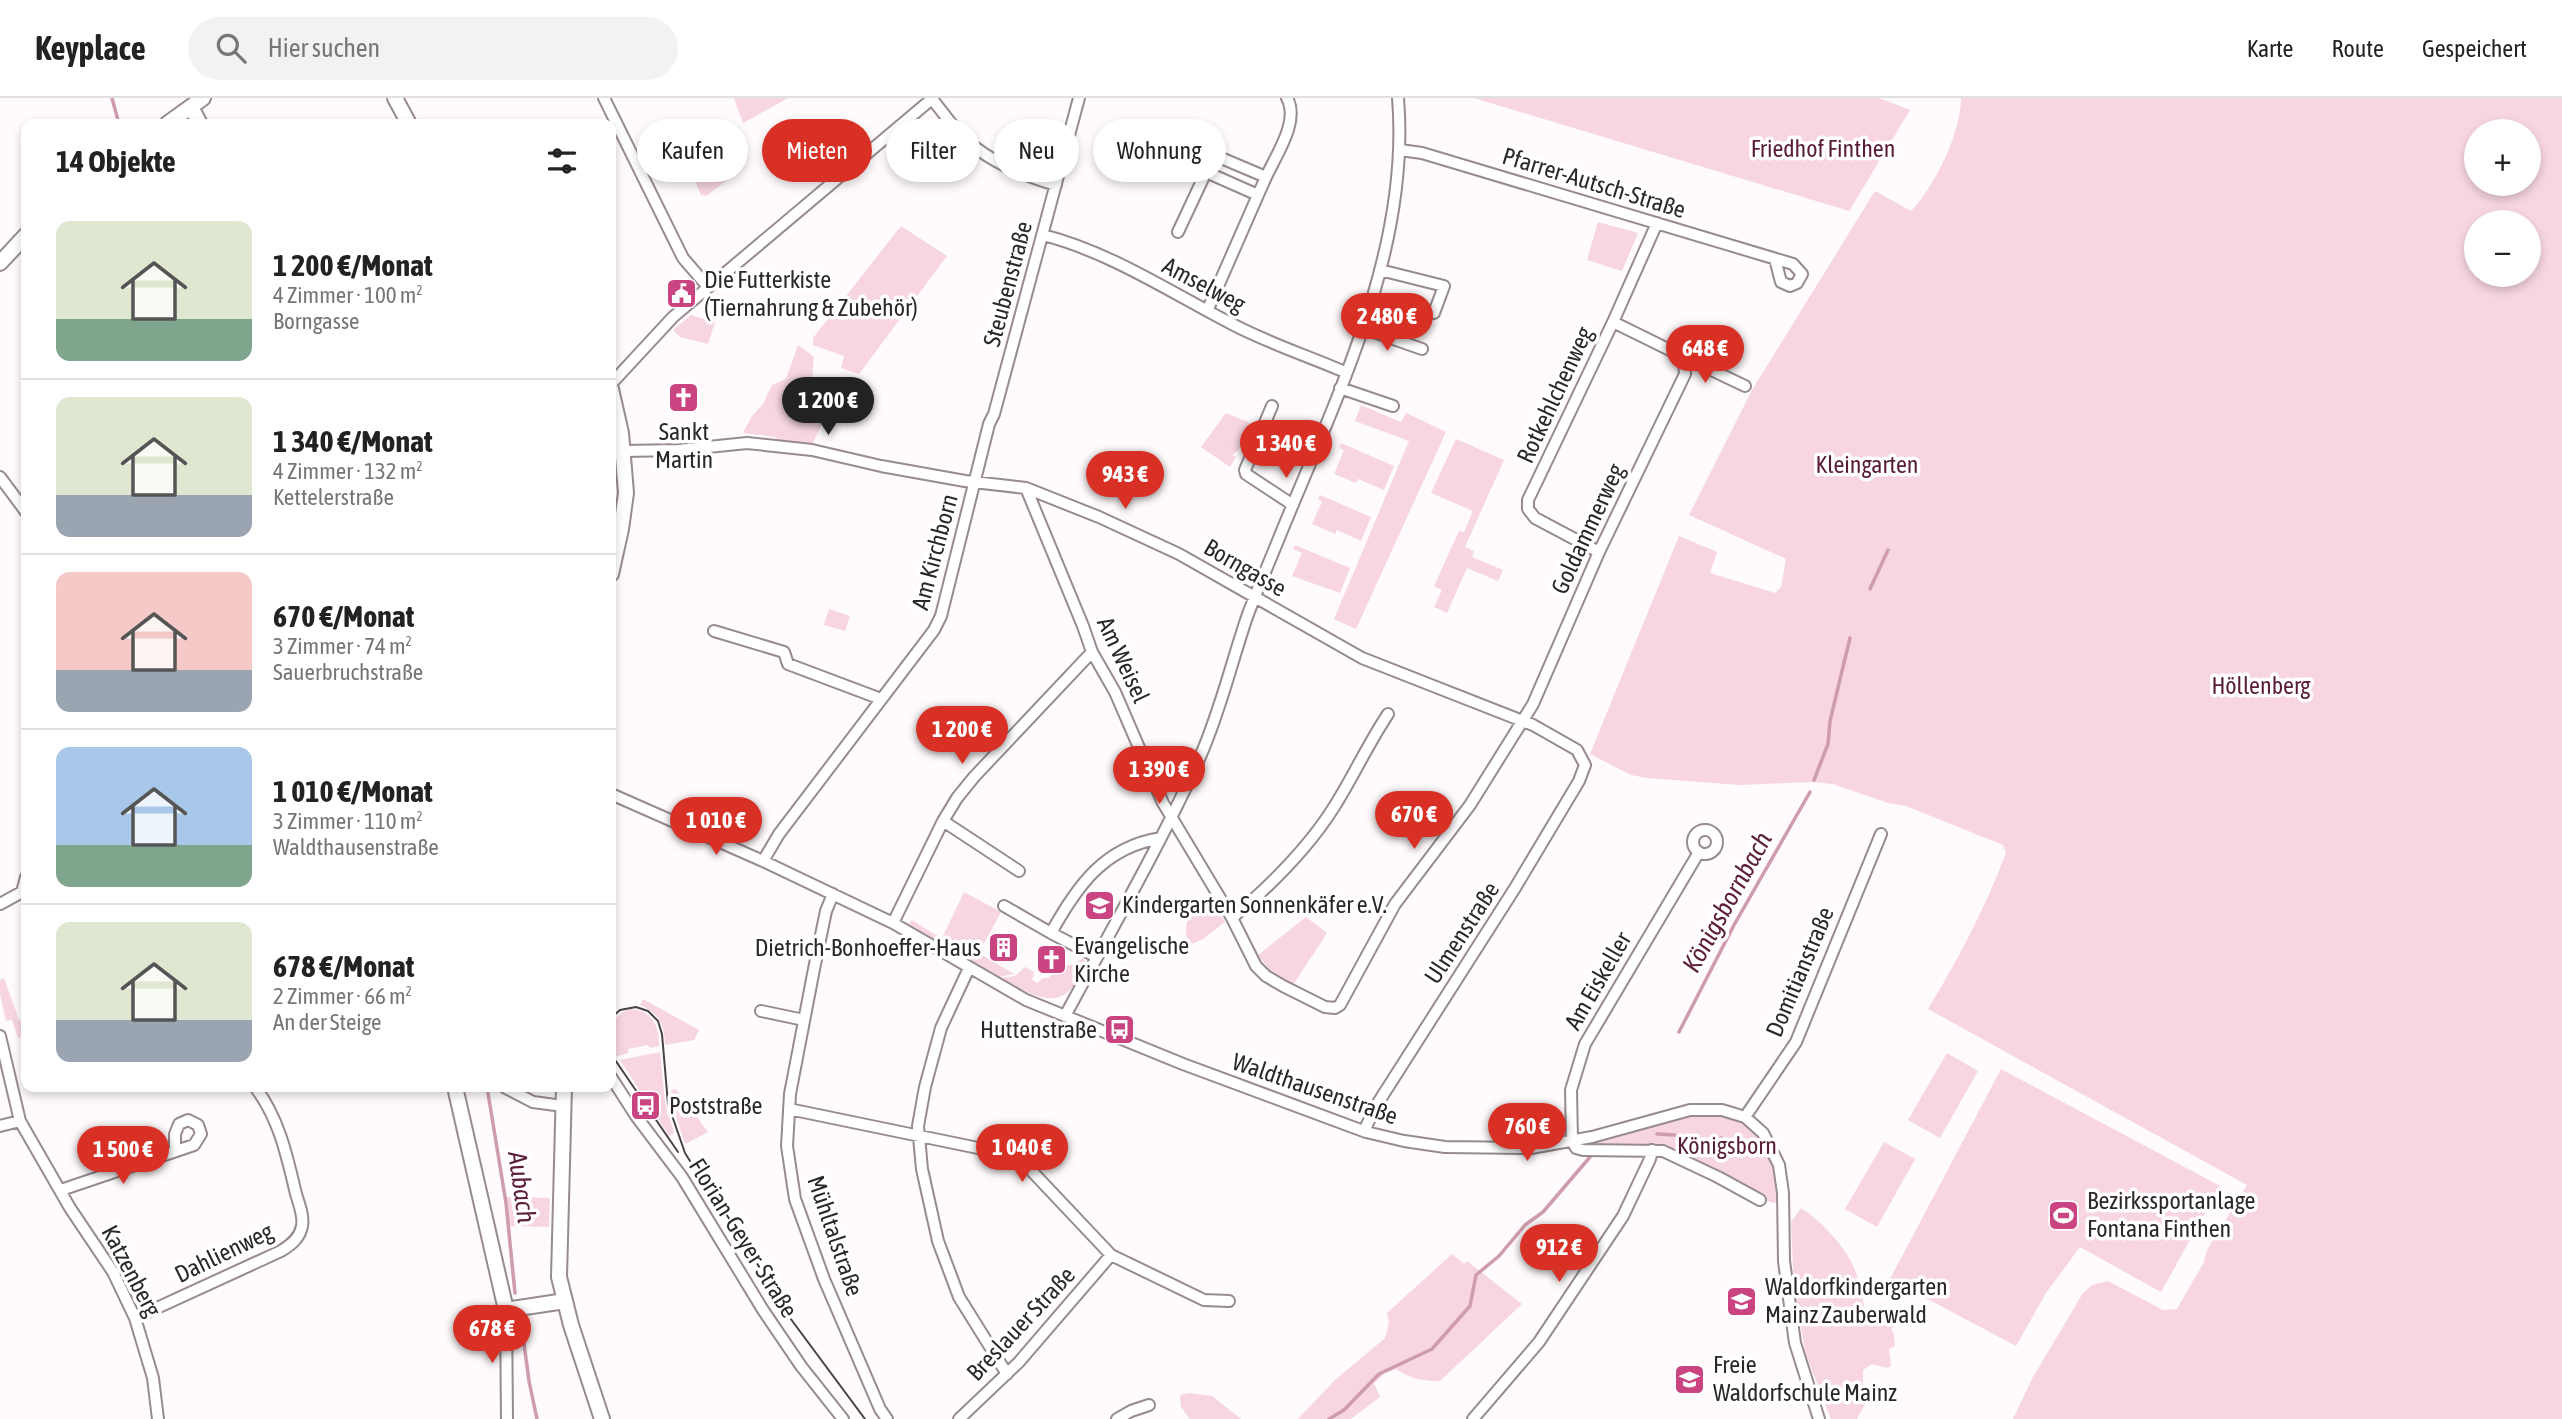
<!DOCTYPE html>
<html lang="de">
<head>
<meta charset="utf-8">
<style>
	body { margin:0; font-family:"Asap Condensed",sans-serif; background:#f2f2f2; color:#222; height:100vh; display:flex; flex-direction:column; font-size:26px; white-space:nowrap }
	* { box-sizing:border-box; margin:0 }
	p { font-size:23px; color:#767676 }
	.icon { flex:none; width:38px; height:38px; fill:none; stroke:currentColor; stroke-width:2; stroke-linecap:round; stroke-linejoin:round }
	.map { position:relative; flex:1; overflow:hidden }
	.panel { position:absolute; left:21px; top:21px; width:595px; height:973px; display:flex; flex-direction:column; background:#fff; border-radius:14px; box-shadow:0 4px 10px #0003 }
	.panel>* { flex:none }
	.hud { position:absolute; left:637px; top:21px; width:665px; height:63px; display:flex; gap:14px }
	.tools { position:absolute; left:2464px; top:21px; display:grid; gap:14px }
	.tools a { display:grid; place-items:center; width:77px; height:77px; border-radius:50%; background:#fff; box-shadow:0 4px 10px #0003; font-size:35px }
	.price { position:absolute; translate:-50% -60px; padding:0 16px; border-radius:24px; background:#d93025; color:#fff; font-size:23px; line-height:46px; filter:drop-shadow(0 2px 4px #0008) }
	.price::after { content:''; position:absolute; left:50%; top:42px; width:21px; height:16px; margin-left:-10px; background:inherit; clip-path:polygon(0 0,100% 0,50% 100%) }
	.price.current { background:#222; color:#fff }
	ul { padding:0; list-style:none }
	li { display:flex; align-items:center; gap:21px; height:175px; padding:0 35px }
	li+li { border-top:2px solid #e0e0e0 }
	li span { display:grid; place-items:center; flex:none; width:196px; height:140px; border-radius:14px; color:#555 }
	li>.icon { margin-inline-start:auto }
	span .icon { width:84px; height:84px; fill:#fffc; stroke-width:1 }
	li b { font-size:30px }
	h2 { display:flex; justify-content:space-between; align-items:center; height:84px; padding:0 35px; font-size:30px }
	.pill { padding:0 24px; border-radius:32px; background:#fff; box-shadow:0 4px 10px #0003; font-size:24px; line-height:63px }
	.pill.current { background:#d93025; color:#fff }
	header { display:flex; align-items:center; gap:42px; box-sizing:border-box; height:98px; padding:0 35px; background:#fff; border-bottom:2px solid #e0e0e0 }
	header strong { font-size:33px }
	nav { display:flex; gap:38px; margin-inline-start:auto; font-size:24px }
	.search { width:490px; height:63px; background:#f2f2f2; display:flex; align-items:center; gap:18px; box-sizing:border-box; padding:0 24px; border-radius:38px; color:#767676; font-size:26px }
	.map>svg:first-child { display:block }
</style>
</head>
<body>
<header>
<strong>Keyplace</strong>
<div class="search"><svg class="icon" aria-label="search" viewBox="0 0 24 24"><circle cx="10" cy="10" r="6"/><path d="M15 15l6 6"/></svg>Hier suchen</div>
<nav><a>Karte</a><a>Route</a><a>Gespeichert</a></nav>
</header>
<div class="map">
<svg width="2562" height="1321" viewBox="0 0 2562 1321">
	<rect width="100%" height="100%" fill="#fffafb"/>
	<path fill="#f7d6e1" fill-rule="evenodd" d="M734,0h54l-45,25z
		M1474,0h405l31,12 -61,101z
		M1961,0h601v1321h-549l20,-42 50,-84 9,-8 16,-4 55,29 14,-1 27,-47 3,-12 40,-65 -319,-176c31,-51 57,-101 78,-156l-3,-8 -97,-39 -18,-3 -55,-19 -20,-2 -74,3 -92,-7 -16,-3 -41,-21 89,-218 38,16 -7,21 65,20 6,-6 5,-28 -97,-44 63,-125 123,-199 36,20c24,-25 50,-78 50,-113zM2529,33v53h-53v-53zM2529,124v53h-53v-53z
		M690,35l9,2 9,9 -3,10 9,15 17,-2 6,6 -31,23 -5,-1 -16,-37 -3,-19z
		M1598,124l40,11 -16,38 -35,-11z
		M901,128l46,30 -88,118 -18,-6 3,-12 -31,-11v-7z
		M691,217l24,7 -7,22 -28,-7 -7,-7z
		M798,247l16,12 -2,23 18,27 -18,38 -32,-1 -4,-7 -33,-4 9,-17 11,-12 9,-19 14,-6z
		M1361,307l40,17 5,-9 40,19 -90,197 -22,-10 75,-178 -54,-20z
		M1226,315l24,10 -11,26 -7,6 4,2 -6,10 -29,-20z
		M1456,341l48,21 -39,87 9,4 -2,6 31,13 -5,11 -31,-13 -20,45 -13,-6 8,-17 -8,-4 25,-55 5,1 9,-21 -42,-18z
		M1341,345l53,23 -10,24 -26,-11 -2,4 -22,-9 10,-24 -5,-2z
		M1320,397l51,22 -10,24 -24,-11 -2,4 -23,-10 10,-22 -4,-3z
		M1295,447l55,23 -10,25 -48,-17 10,-23 -9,-4z
		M829,511l21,7 -5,15 -21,-6z
		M964,794l37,20 -22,41 35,21 -15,3 -90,-53 3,-4 27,17 4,-1z
		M1208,804h6l11,20 -22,17 -11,5 -6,-8c0,-19 4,-27 22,-34z
		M1306,819l21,16 -34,52 -23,-14 -12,-16z
		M1084,860c3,7 -1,13 -5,20 -20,37 -50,15 -78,0l14,-2 10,-9 9,5 -2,8 5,3 6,-5h6l9,-12 13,-1z
		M4,880l15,42 7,3v13l-8,2 -6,-18 -6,1 -6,-27v-14z
		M643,901l56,31 -5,10 -29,5c0,-20 -6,-32 -25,-40z
		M631,911c22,2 28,17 28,37l-9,2 -2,-3 -20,4v4l-13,4c-9,-20 -7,-42 16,-48z
		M660,954l5,50 9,31 -5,3 -49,-76z
		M1947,955l31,18 -38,67 -32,-18z
		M2001,971l219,117 -59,106 -81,-45 -34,46 -30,53 -126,-67z
		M676,991l32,43 -23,12 -13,-40 -1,-14z
		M1699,1016c12,0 25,0 37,5 29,12 47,53 42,83l-5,1 -14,-6 -2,-5 -93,-44 -11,-3h-68z
		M1884,1044l31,17 -38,68 -32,-18z
		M507,1099l43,1 -1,29 -40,-1z
		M1801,1110c20,13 41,35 52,57 6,13 8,30 12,44l30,5 3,11 -7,3 3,7 1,11 -6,3 2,17 -4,2 -15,-4 -9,6v14l8,9 -14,26h-26l-25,-64 -12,-64 -3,-69z
		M1452,1156l12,10 3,-3 55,43 -82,77c-18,0 -29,-2 -44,-12l-11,4 -11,10 6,14 -29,22h-53l37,-39 50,-42 4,-15 -2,-10z
		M1190,1295l22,3 29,23h-51l-9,-12 -1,-12z"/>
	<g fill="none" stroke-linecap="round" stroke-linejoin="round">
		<path stroke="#ce9cad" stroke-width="3.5" d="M112,0l7,26
			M1870,491l18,-39
			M1814,682l14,-36 2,-23 20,-83
			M1679,934l55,-107 76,-133
			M487,989l19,116 9,90
			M1657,1036l18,1 26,12 20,-9 5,3 3,9 4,2
			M521,1223l8,60 8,38
			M1329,1321l15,-9 35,-36 53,-25 38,-43 6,-31 23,-19 26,-31 18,-13 47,-55"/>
		<defs>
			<path id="minor" d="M604,0l79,160 25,29
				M932,1c10,12 20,27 31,38 25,24 61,39 93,48
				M1400,52l22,3 371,111 9,10 -5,9 -7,3 -9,-4 -6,-23
				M1266,79c10,-22 34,-56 21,-79
				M1178,134l36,-77 52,22 -8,18 -52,-23
				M1043,137c67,17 127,57 189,89 36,19 76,32 113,48
				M1380,172l64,16 -10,27
				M1208,211l50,-114
				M1362,230l60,21
				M1680,257l65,31
				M611,286l62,-67 260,-219
				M1340,290l53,18
				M1272,308l-27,64 1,4 47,31
				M623,353l56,-1 68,-7 65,7 69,16 84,15 61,7 73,29 80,37 183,104 171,67 44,25 8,15 -6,16 -64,107 -139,218 -12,25
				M0,379l26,35
				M1026,390l57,138 9,26 23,40 48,111 69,115 24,48 10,10 17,10 42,21 10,1 5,-3 55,-101 75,-99 63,-101 66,-152 86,-178 -1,-11 -4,-8 -67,-33
				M1599,454l-64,-34 -7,-9v-9l85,-178 44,-99
				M714,533l70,21 4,12 93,35
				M611,696l152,67 130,62 133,77 157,64 183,68 38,9 41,6 86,1 61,-11 98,-27h32l23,7 18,16 16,32 4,28 1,68 11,82 24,76
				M943,723l76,50
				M1693 744a12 12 0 1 1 24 0a12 12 0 1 1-24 0Z
				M763,763l16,-27 155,-204 7,-14 48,-192 5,-10 85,-316
				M833,796l-7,17 -12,58 -24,125 -3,52 8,53 29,80 56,130 7,10
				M0,806l22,-12 4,-15
				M1004,808l47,27
				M1232,820c38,-32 75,-68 102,-111 19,-30 34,-63 54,-93
				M893,825l50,-102 14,-23 17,-21 118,-125
				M1097,859l-46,-24c26,-47 53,-86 110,-95
				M969,870l-28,60 -16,59 -7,39 4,43 16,72 21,56 48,77
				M761,913l43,9
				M1065,918c46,-86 95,-170 135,-259 20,-45 31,-93 47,-140 9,-25 20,-49 30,-74 56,-139 134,-290 121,-445
				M0,938l20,85 50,87 43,64 22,46 18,60 5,41
				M611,979l25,39 46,61 81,133 38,56 42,53
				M504,989l29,15 30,4
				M789,1011l218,45 19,11 85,90 93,45 25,1
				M1745,1019l51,-75 85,-208
				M0,1028l20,-5
				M1572,1043l-1,-51 14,-46 114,-192
				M1572,1043l4,7 7,2 80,1 55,26 42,23
				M61,1092l133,-45 7,-11 -3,-9 -10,-5 -9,4 -4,10v17
				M506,1212l1,109
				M135,1220l146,-67c10,-6 19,-13 21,-25 2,-10 -3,-22 -6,-32 -9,-38 -17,-76 -41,-107
				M959,1321l60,-57 92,-107
				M1117,1321l14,-8 18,-6
				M1473,1321l66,-77 84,-126 27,-57 2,-9"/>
			<path id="major" d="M395,0l14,26
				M191,9l9,17
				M167,26l36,-26
				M0,165l26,-28
				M611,291l10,44 5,60 -5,36 -10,45
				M455,989l51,223 59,-9
				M564,989l-5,190 12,48 31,94"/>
		</defs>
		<use href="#minor" stroke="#978b8f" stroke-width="14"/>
		<use href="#major" stroke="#978b8f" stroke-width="18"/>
		<use href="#minor" stroke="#fff" stroke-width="10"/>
		<use href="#major" stroke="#fff" stroke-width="14"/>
		<path stroke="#484344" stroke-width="2" d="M611,920l9,-8 16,-3 12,4 10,10 4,13 6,70 17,49 91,146 89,120
			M611,956l67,98"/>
	</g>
	<defs>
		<symbol id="civic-square" viewBox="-11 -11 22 22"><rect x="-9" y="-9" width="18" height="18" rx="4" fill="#cb4482" stroke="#fff"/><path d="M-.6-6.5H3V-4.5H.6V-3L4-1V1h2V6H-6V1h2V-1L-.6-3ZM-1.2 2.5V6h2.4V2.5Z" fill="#fff"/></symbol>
		<symbol id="church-square" viewBox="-11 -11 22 22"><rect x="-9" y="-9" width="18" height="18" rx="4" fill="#cb4482" stroke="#fff"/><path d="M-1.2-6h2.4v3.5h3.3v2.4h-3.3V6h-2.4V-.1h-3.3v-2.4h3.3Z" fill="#fff"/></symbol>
		<symbol id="school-square" viewBox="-11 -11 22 22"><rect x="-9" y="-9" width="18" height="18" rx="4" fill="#cb4482" stroke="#fff"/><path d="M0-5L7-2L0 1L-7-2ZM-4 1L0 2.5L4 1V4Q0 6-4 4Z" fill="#fff"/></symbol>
		<symbol id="building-square" viewBox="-11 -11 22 22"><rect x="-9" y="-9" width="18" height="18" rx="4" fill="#cb4482" stroke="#fff"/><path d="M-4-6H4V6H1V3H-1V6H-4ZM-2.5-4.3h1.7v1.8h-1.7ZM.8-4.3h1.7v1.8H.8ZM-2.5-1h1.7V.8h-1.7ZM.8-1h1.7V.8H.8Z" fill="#fff"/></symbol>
		<symbol id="bus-square" viewBox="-11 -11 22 22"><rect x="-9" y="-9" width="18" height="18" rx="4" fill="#cb4482" stroke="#fff"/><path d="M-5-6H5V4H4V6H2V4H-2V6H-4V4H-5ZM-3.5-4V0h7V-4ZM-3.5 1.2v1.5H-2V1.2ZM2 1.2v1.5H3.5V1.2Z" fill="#fff"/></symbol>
		<symbol id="stadium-square" viewBox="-11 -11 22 22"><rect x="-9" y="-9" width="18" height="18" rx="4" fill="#cb4482" stroke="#fff"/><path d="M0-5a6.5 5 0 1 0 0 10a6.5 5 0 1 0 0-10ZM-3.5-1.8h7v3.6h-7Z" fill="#fff"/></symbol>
	</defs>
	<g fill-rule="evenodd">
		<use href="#civic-square" x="664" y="178" width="35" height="35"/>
		<use href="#church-square" x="666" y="282" width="35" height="35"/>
		<use href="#school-square" x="1082" y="790" width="35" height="35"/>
		<use href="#building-square" x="986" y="832" width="35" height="35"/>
		<use href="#church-square" x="1034" y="844" width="35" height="35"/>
		<use href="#bus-square" x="1102" y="914" width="35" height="35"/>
		<use href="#bus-square" x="628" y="990" width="35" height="35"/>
		<use href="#stadium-square" x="2046" y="1100" width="35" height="35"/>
		<use href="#school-square" x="1724" y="1186" width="35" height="35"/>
		<use href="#school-square" x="1672" y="1264" width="35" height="35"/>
	</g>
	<g text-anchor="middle" stroke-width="7" stroke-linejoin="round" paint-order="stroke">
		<g font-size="24" fill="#581c37" stroke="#fff">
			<text x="1823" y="59">Friedhof Finthen</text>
			<text x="1867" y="375">Kleingarten</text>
			<text x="2261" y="596">Höllenberg</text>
			<text x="1727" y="1056">Königsborn</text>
		</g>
		<g font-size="24" fill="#2c2728" stroke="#fff">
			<text transform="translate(1594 85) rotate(17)" y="8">Pfarrer-Autsch-Straße</text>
			<text transform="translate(1008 186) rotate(-75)" y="8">Steubenstraße</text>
			<text transform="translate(1204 187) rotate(28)" y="8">Amselweg</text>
			<text transform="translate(1555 297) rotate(-65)" y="8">Rotkehlchenweg</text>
			<text transform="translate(1588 431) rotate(-65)" y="8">Goldammerweg</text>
			<text transform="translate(935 454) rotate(-75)" y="8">Am Kirchborn</text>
			<text transform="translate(1245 470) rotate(30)" y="8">Borngasse</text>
			<text transform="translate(1123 562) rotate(65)" y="8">Am Weisel</text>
			<text transform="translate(1462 835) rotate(-57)" y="8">Ulmenstraße</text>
			<text transform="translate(1800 874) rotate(-67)" y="8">Domitianstraße</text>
			<text transform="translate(1598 883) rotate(-60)" y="8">Am Eiskeller</text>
			<text transform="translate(1315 991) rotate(19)" y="8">Waldthausenstraße</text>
			<text transform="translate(835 1138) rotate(71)" y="8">Mühltalstraße</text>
			<text transform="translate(743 1140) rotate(58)" y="8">Florian-Geyer-Straße</text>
			<text transform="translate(224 1155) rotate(-26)" y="8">Dahlienweg</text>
			<text transform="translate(131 1173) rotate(62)" y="8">Katzenberg</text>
			<text transform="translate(1021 1226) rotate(-47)" y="8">Breslauer Straße</text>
		</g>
		<g font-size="24" fill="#2c2728" stroke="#fff" text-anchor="start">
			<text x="704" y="190">Die Futterkiste<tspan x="704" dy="28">(Tiernahrung &amp; Zubehör)</tspan></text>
			<text x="684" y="342" text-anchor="middle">Sankt<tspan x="684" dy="28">Martin</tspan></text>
			<text x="1122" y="815">Kindergarten Sonnenkäfer e.V.</text>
			<text x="1074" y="856">Evangelische<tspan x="1074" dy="28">Kirche</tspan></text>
			<text x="981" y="858" text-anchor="end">Dietrich-Bonhoeffer-Haus</text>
			<text x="1097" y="940" text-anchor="end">Huttenstraße</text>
			<text x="669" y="1016">Poststraße</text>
			<text x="2087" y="1111">Bezirkssportanlage<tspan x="2087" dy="28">Fontana Finthen</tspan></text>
			<text x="1765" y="1197">Waldorfkindergarten<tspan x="1765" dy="28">Mainz Zauberwald</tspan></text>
			<text x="1713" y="1275">Freie<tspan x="1713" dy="28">Waldorfschule Mainz</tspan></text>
		</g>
		<g font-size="26" font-style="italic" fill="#5d203b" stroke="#fff">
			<text transform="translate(1727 804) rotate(-61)" y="9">Königsbornbach</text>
			<text transform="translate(522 1089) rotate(82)" y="9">Aubach</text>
		</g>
	</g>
</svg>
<div class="tools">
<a>+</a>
<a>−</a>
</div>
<b class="price" style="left:1387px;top:255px">2 480 €</b>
<b class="price" style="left:1705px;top:287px">648 €</b>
<b class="price current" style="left:828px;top:339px">1 200 €</b>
<b class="price" style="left:1286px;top:382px">1 340 €</b>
<b class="price" style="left:1125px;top:413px">943 €</b>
<b class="price" style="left:962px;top:668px">1 200 €</b>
<b class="price" style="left:1159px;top:708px">1 390 €</b>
<b class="price" style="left:1414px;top:753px">670 €</b>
<b class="price" style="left:716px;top:759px">1 010 €</b>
<b class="price" style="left:1527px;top:1065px">760 €</b>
<b class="price" style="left:1022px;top:1086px">1 040 €</b>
<b class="price" style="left:123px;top:1088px">1 500 €</b>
<b class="price" style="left:1559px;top:1186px">912 €</b>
<b class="price" style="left:492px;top:1267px">678 €</b>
<div class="hud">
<a class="pill">Kaufen</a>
<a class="pill current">Mieten</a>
<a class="pill">Filter</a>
<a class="pill">Neu</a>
<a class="pill">Wohnung</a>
</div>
<section class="panel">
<h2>14 Objekte<svg class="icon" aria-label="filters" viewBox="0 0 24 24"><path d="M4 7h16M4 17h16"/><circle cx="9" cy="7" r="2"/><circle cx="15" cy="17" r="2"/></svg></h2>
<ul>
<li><span style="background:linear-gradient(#dfe7d0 70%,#7fa58c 0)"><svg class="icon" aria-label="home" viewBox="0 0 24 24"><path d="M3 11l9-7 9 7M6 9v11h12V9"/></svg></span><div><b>1 200 €/Monat</b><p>4 Zimmer · 100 m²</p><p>Borngasse</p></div></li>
<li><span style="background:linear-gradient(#dfe7d0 70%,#9aa5b1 0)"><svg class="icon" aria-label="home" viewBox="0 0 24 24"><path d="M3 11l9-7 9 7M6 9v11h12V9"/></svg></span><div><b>1 340 €/Monat</b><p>4 Zimmer · 132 m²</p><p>Kettelerstraße</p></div></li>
<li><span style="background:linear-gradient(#f6c9c9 70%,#9aa5b1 0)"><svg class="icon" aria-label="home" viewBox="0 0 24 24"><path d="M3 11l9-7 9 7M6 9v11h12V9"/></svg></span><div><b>670 €/Monat</b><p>3 Zimmer · 74 m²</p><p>Sauerbruchstraße</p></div></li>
<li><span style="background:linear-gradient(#a9c7e8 70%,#7fa58c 0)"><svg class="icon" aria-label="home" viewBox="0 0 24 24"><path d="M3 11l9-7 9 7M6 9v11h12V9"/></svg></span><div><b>1 010 €/Monat</b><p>3 Zimmer · 110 m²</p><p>Waldthausenstraße</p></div></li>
<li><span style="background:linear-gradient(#dfe7d0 70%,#9aa5b1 0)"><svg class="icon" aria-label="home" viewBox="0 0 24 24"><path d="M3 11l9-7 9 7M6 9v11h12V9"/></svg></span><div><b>678 €/Monat</b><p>2 Zimmer · 66 m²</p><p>An der Steige</p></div></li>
</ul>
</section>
</div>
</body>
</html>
